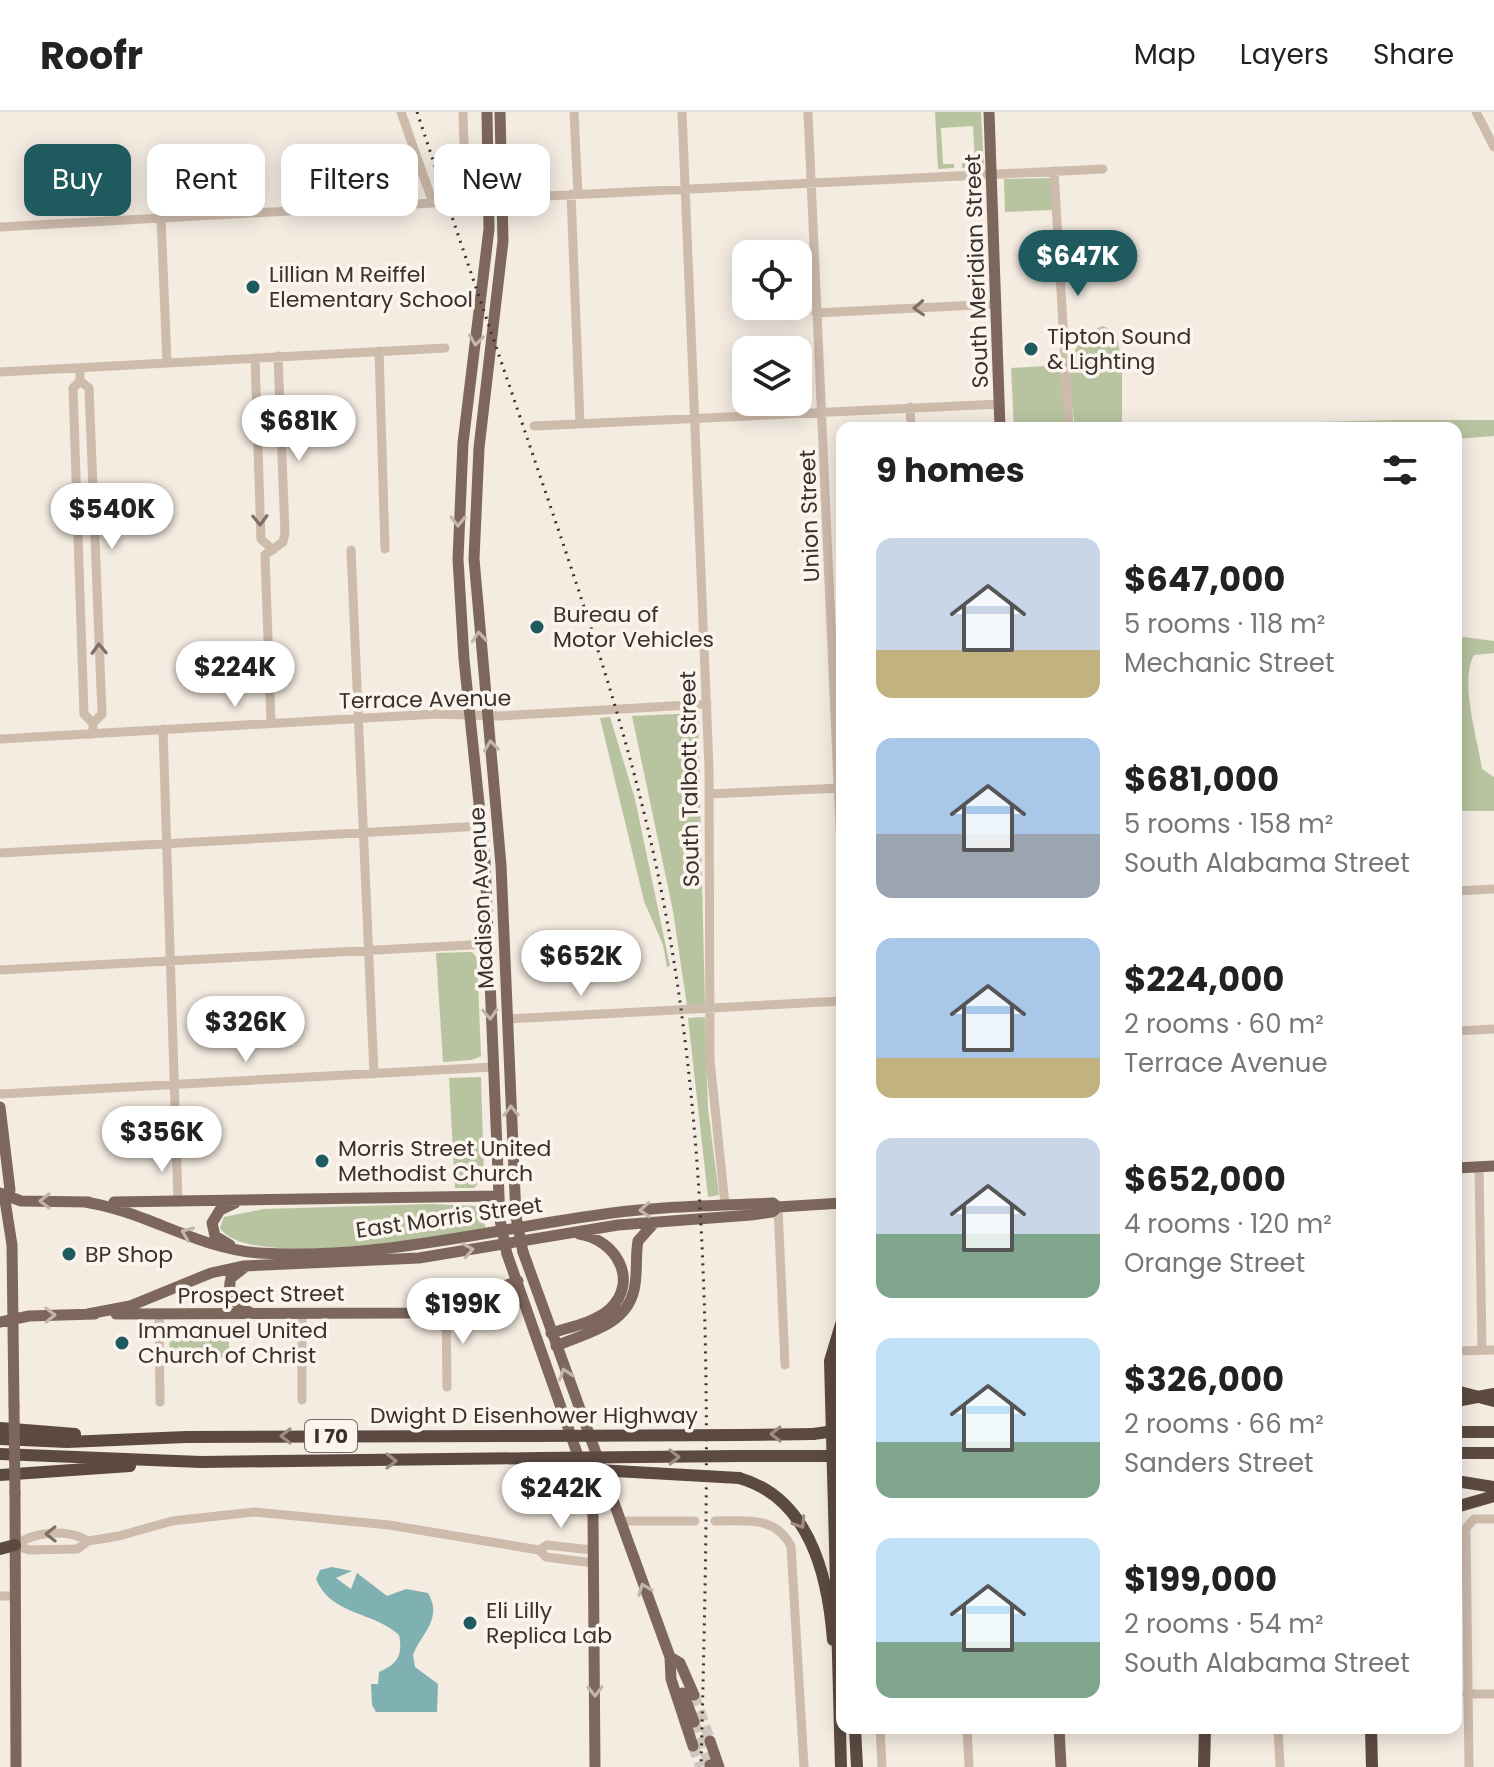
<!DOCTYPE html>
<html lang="en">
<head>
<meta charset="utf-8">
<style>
	body { margin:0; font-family:Poppins,sans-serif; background:#f6f6f6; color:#222; height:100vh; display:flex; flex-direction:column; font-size:30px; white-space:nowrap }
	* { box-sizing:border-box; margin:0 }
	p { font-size:26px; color:#767676 }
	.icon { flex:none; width:44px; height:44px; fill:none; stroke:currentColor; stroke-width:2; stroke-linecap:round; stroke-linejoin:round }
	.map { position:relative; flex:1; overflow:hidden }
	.drawer { position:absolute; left:836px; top:310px; width:626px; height:1312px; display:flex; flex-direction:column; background:#fff; border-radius:16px; box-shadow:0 4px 20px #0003 }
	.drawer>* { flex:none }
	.banner { position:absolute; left:24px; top:32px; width:692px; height:72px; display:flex; gap:16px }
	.fabs { position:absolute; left:732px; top:128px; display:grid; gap:16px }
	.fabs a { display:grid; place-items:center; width:80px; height:80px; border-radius:16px; background:#fff; box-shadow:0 4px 20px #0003; font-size:40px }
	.price { position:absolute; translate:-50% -68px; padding:0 18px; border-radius:28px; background:#fff; color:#222; font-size:26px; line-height:52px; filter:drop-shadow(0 2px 4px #0008) }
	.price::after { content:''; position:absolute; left:50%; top:48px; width:24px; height:18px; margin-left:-12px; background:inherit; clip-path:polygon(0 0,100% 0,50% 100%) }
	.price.current { background:#1f5a5e; color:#fff }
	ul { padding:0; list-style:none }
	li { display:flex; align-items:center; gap:24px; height:200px; padding:0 40px }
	li span { display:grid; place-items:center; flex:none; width:224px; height:160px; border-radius:16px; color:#555 }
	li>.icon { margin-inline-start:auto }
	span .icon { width:96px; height:96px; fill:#fffc; stroke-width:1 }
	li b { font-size:34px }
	h2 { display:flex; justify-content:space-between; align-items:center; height:96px; padding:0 40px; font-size:34px }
	.tag { padding:0 28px; border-radius:16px; background:#fff; box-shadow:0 4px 20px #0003; font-size:28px; line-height:72px }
	.tag.current { background:#1f5a5e; color:#fff }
	header { display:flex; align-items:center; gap:48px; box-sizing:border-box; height:112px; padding:0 40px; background:#fff; border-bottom:2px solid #e0e0e0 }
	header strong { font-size:38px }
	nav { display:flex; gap:44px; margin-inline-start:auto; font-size:28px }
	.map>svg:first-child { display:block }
</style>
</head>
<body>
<header>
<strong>Roofr</strong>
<nav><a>Map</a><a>Layers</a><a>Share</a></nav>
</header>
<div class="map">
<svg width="1494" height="1655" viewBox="0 0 1494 1655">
	<rect width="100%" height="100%" fill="#f4ebe1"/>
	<path fill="#b8c4a0" d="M935,0h46l3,55 -22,1v-5l13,-1 -2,-36 -32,2 2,36h11v4l-16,1z
		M1053,66l-1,32 -47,2 -1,-33z
		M1103,214l13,6 6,32v64h-47c-4,-36 -17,-87 28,-102z
		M1063,253l3,63h-52l-3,-60z
		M1394,308h100v16l-38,3v-11h-190l11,-5z
		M1456,524l38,5v12l-20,2c-15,26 4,85 8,114l12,8v34h-38z
		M698,601l7,291 -18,2 -14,-95 -41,-195z
		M610,605l25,82 35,167 -3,1 -4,-22 -19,-44 -44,-183z
		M472,840l5,6 4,98 -9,4 -29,2 -7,-109z
		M705,905l3,92 11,86 -11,2 -20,-179z
		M481,965l3,100 -10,11h-19l-6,-110z
		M431,1092l46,2 9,22c-45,8 -240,42 -266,0l4,-11 40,-8z
		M170,1217l59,1v28h-60z"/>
	<path fill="#7fb0b2" d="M332,1455l20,4 -16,7 15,11 6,-16 30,23 19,-7 22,4c15,26 -6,39 -15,62l2,12 23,17 -1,28h-61l-4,-7 -1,-21h7l1,-12c19,-8 24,-17 20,-37 -24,-23 -69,-20 -83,-56l4,-9z"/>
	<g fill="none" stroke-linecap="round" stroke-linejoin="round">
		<path stroke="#cfc6bd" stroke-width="11" stroke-dasharray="11 5.5" stroke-linecap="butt" d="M694,1583l16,46
			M694,1610l16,43
			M693,1634l8,21"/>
		<path stroke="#cdbbac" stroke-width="9" d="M463,0l2,68
			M574,0l4,82
			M682,0l27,656 1,292 15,145
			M808,0l34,759
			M1476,0l18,35
			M1054,59l15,257
			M571,82l9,229
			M526,85l577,-28
			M161,106l6,145
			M0,115l433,-24 -32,-91
			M816,201l181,-9
			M379,239l6,198
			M255,246l6,181 12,11
			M80,256v13l-7,7 11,326 9,9v11
			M0,260l445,-24
			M80,269l9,7 13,326 -9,9
			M910,295l1,21
			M534,314l466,-22
			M351,438l23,524
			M271,611l-6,-168 18,-13 2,-9 -7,-177
			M163,617l15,473
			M0,627l436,-25 64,2 207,-12
			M709,682l133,-6
			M0,741l482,-27
			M1456,779l38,-2
			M0,858l488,-26
			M507,907l335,-18
			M1456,919l38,-2
			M0,982l493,-27
			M1479,1054l3,184
			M778,1095l7,158
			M446,1195l1,80
			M302,1201v87
			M159,1203l1,87
			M1456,1239l38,-1
			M619,1409h76
			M715,1409c29,0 60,-6 76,25l13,221
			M15,1433l14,5 48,-1 11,-8 31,-5 53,-15 82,-9 135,13 150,25 7,7 47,6
			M15,1433c19,-13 52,-17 73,-4
			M539,1438l8,-5 45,5
			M0,1484h16
			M1467,1582h27
			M880,1616l2,39
			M967,1616l2,39
			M1278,1616l2,39
			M1469,1655l-3,-239 8,-9h20"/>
		<path stroke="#7d675c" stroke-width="11" d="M487,0l2,117 -26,214 -5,116 6,100 21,202 15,359
			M500,0l3,129 -24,207 -5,111 27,306 15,352
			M989,0l11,316
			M0,995l10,83 -4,7
			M1456,1056l38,-2
			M0,1081l21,8 68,1
			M4,1082l8,51 2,161
			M85,1090c60,9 113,47 174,51 112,7 221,-21 332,-37 60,-10 121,-10 182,-13l5,4 64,-4
			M114,1090l384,-6
			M230,1133l-15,-9 -3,-13 8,-13 15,-7
			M523,1140l147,405 1,22 22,67
			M507,1142l82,233 4,29 2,251
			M245,1155l-14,11c-5,18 4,27 20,35
			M88,1202l42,-8 81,-33 32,-7 176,-8 199,-33 133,-10 21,-3 6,-5
			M116,1202l292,-1 38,-6 72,-26
			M0,1210l29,-6 66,-2
			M551,1221c19,-6 43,-10 59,-24 30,-29 5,-70 -31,-75
			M556,1234c29,-13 70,-20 78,-56 4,-16 1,-33 4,-49l16,-18
			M15,1381l1,274
			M670,1545l10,6 14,32
			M683,1581l11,29
			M1059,1616l2,39
			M710,1629l9,26
			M710,1653v2"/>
		<path stroke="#5c4a42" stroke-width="12" d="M842,1232v92
			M1456,1289l38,-7
			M0,1316l75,6
			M1456,1320h38
			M739,1323l74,-1
			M0,1327l67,3 119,-5 346,-1
			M1456,1341h38
			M0,1342l201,8 339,-4
			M739,1344h74
			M0,1363l130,-9
			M739,1366c71,20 89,98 94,162
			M1456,1369l38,6
			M1456,1395l38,-11
			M0,1437l15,-4
			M855,1616l2,39
			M1371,1616l1,39
			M841,1655l-11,-406 12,-40
			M1204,1655l1,-39"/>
		<path stroke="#3b302b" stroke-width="3" stroke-dasharray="2 6" stroke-linecap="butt" d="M417,0c39,118 80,237 120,355 47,138 94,274 123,417 58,289 48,590 41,883"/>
		<path stroke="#7d675c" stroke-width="11" d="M516,1105l7,35
			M500,1108l7,34
			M14,1294l1,87"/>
		<path stroke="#5c4a42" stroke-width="12" d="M1456,1279l38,10
			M813,1322l29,-4
			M532,1324l207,-1
			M813,1344h29
			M540,1346l199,-2
			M545,1355l194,11"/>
	</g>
	<defs><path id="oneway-chevron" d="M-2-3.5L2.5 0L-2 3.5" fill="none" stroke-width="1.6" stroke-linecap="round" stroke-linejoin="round" transform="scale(2)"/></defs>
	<g stroke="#7d6f65">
		<use href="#oneway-chevron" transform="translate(919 196) rotate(177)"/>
		<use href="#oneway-chevron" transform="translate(260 408) rotate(88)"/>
		<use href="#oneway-chevron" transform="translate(99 537) rotate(-92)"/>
		<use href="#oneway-chevron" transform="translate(51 1422) rotate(179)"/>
	</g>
	<g stroke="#c2b5ac">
		<use href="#oneway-chevron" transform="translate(476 228) rotate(97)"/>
		<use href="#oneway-chevron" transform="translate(458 409) rotate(91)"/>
		<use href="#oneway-chevron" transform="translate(479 525) rotate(-95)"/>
		<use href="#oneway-chevron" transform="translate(491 634) rotate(-97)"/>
		<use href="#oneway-chevron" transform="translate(490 902) rotate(88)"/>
		<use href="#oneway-chevron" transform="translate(511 999) rotate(-92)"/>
		<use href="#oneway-chevron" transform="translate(45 1089) rotate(-180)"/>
		<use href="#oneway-chevron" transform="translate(645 1098) rotate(176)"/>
		<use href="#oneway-chevron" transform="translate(187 1121) rotate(-157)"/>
		<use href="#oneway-chevron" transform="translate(468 1138) rotate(-10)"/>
		<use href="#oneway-chevron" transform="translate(50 1203) rotate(-1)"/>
		<use href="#oneway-chevron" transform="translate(565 1262) rotate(-108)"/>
		<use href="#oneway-chevron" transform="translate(644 1477) rotate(-111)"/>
		<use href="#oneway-chevron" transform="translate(595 1579) rotate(89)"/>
	</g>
	<g stroke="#9c8e87">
		<use href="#oneway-chevron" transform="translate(776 1322) rotate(180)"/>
		<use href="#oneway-chevron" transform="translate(286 1324) rotate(180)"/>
		<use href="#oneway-chevron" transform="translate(674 1345) rotate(-1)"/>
		<use href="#oneway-chevron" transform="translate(391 1349)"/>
		<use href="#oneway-chevron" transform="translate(800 1411) rotate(57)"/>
	</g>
	<g fill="#1f5a5e" stroke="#fbf5ee" stroke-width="3">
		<circle cx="253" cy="175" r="8"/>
		<circle cx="1031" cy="237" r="8"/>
		<circle cx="537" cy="515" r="8"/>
		<circle cx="322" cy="1049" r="8"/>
		<circle cx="69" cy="1142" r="8"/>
		<circle cx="122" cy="1231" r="8"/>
		<circle cx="470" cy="1511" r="8"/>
	</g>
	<g text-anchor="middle" stroke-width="7" stroke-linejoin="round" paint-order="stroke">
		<rect fill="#fbf5ee" stroke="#756b66" stroke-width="2" x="305" y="1308" width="52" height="32" rx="6"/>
		<g font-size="20" font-weight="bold" fill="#3b302b">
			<text x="331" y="1331">I 70</text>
		</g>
		<g font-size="22" fill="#3b302b" stroke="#fbf5ee">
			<text transform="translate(976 159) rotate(-92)" y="8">South Meridian Street</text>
			<text transform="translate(809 404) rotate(-92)" y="8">Union Street</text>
			<text transform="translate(425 587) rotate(-1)" y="8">Terrace Avenue</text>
			<text transform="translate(689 667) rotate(-91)" y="8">South Talbott Street</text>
			<text transform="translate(481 786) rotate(-93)" y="8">Madison Avenue</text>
			<text transform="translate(449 1105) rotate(-8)" y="8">East Morris Street</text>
			<text transform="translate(261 1182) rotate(-1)" y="8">Prospect Street</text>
			<text x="534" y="1311">Dwight D Eisenhower Highway</text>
		</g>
		<g font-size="22" fill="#3b302b" stroke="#fbf5ee" text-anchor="start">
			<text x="269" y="170">Lillian M Reiffel<tspan x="269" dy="25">Elementary School</tspan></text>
			<text x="1047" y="232">Tipton Sound<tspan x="1047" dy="25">&amp; Lighting</tspan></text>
			<text x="553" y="510">Bureau of<tspan x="553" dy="25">Motor Vehicles</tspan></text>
			<text x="338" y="1044">Morris Street United<tspan x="338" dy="25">Methodist Church</tspan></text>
			<text x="85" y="1150">BP Shop</text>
			<text x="138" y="1226">Immanuel United<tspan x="138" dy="25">Church of Christ</tspan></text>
			<text x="486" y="1506">Eli Lilly<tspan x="486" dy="25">Replica Lab</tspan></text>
		</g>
	</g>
</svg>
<div class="fabs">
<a><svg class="icon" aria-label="locate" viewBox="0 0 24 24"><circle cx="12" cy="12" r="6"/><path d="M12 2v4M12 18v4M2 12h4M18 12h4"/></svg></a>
<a><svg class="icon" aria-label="layers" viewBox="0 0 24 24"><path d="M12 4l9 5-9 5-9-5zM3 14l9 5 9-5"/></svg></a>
</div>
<b class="price current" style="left:1078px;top:186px">$647K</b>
<b class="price" style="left:299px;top:351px">$681K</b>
<b class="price" style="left:112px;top:439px">$540K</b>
<b class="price" style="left:235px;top:597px">$224K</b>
<b class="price" style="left:581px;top:886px">$652K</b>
<b class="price" style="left:246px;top:952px">$326K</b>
<b class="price" style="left:162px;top:1062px">$356K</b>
<b class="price" style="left:463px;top:1234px">$199K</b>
<b class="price" style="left:561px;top:1418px">$242K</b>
<div class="banner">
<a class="tag current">Buy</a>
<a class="tag">Rent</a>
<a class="tag">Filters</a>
<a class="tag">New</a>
</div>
<section class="drawer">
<h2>9 homes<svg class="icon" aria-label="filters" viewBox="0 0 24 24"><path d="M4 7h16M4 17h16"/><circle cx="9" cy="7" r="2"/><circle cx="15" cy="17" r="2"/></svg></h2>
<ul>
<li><span style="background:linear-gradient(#c9d6e8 70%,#c2b280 0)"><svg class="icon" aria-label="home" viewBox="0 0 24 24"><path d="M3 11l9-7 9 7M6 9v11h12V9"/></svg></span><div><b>$647,000</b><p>5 rooms · 118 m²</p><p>Mechanic Street</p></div></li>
<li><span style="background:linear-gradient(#a9c7e8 60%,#9aa5b1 0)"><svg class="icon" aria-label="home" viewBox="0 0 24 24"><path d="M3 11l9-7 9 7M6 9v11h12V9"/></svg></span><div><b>$681,000</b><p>5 rooms · 158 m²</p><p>South Alabama Street</p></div></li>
<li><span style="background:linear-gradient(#a9c7e8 75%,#c2b280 0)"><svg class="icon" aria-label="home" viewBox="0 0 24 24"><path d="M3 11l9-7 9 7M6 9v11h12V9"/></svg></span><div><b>$224,000</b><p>2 rooms · 60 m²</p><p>Terrace Avenue</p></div></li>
<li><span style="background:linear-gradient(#c9d6e8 60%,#7fa58c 0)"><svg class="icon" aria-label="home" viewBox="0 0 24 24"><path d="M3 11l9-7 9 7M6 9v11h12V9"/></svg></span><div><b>$652,000</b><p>4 rooms · 120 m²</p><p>Orange Street</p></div></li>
<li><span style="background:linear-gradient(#bfe0f5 65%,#7fa58c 0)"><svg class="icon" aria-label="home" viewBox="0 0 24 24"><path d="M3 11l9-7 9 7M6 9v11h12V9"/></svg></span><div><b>$326,000</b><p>2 rooms · 66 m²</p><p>Sanders Street</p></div></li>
<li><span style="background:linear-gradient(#bfe0f5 65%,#7fa58c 0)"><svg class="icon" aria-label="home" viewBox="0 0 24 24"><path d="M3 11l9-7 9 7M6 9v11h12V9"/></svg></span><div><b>$199,000</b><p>2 rooms · 54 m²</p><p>South Alabama Street</p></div></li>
</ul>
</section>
</div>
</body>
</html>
